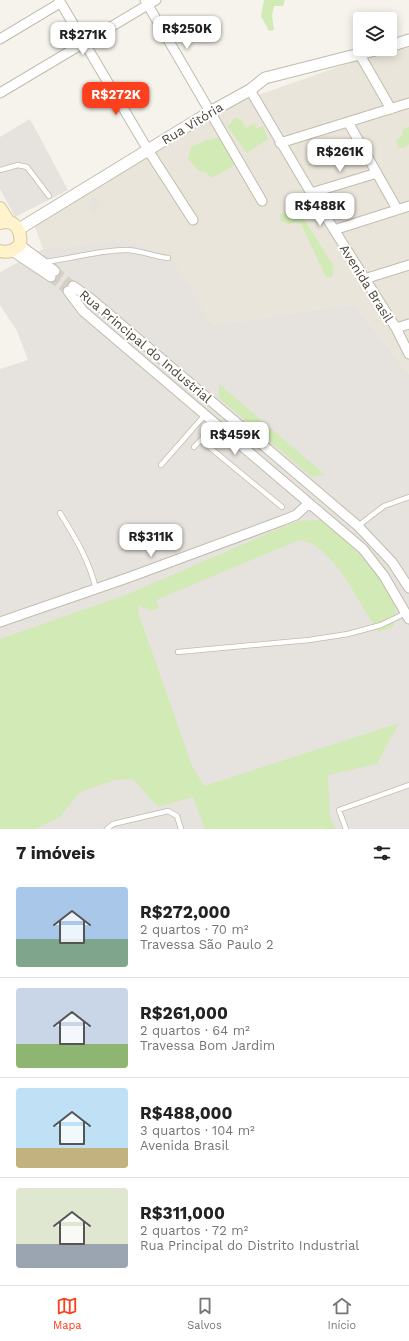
<!DOCTYPE html>
<html lang="pt">
<head>
<meta charset="utf-8">
<style>
	body { margin:0; font-family:"Work Sans",sans-serif; background:#f2f2f2; color:#222; height:100vh; display:flex; flex-direction:column; font-size:15px; white-space:nowrap }
	* { box-sizing:border-box; margin:0 }
	p { font-size:13px; color:#767676 }
	.icon { flex:none; width:22px; height:22px; fill:none; stroke:currentColor; stroke-width:2; stroke-linecap:round; stroke-linejoin:round }
	.map { position:relative; height:829px; overflow:hidden }
	.side { display:flex; flex-direction:column; background:#fff; flex:1 }
	.side>* { flex:none }
	.fabs { position:absolute; left:353px; top:12px; display:grid; gap:8px }
	.fabs a { display:grid; place-items:center; width:44px; height:44px; border-radius:4px; background:#fff; box-shadow:0 2px 10px #0003; font-size:20px }
	.price { position:absolute; translate:-50% -34px; padding:0 9px; border-radius:8px; background:#fff; color:#222; font-size:13px; line-height:26px; filter:drop-shadow(0 1px 2px #0008) }
	.price::after { content:''; position:absolute; left:50%; top:24px; width:12px; height:9px; margin-left:-6px; background:inherit; clip-path:polygon(0 0,100% 0,50% 100%) }
	.price.active { background:#fc3f1d; color:#fff }
	ul { padding:0; list-style:none }
	li { display:flex; align-items:center; gap:12px; height:100px; padding:0 16px }
	li+li { border-top:1px solid #e0e0e0 }
	li span { display:grid; place-items:center; flex:none; width:112px; height:80px; border-radius:4px; color:#555 }
	li>.icon { margin-inline-start:auto }
	span .icon { width:48px; height:48px; fill:#fffc; stroke-width:1 }
	li b { font-size:17px }
	h2 { display:flex; justify-content:space-between; align-items:center; height:48px; padding:0 16px; font-size:17px }
	.menu { display:flex; justify-content:space-around; align-items:center; height:56px; border-top:1px solid #e0e0e0; background:#fff; font-size:11px; color:#767676 }
	.menu a { display:grid; justify-items:center; gap:2px }
	.menu .active { color:#fc3f1d }
	.map>svg:first-child { display:block }
</style>
</head>
<body>
<div class="map">
<svg width="409" height="829" viewBox="0 0 409 829">
	<rect width="100%" height="100%" fill="#f6f3ec"/>
	<path fill="#eae5da" d="M409,42v332l-55,-70 -141,21 -46,-71 -45,-14 -79,9 -10,-28 177,-109z"/>
	<path fill="#e6e2dd" d="M30,119l38,71 -53,27 -15,-28v-52z
		M94,196l6,11 -8,6 -4,-13z
		M122,240l46,14 45,71 141,-21 55,70v455h-409v-460l28,-9 -11,-29 -17,-26v-33l43,-23z"/>
	<path fill="#d2eab5" d="M264,0h21l-2,6h-9l-2,10 2,14 -5,1 -8,-15z
		M234,118l7,1 5,9 8,-5 2,5 7,-2 5,13 -21,14 -20,-27 5,-3z
		M408,127h1v17l-5,4h-5l-3,-7 6,-6 1,-5z
		M220,137l15,28 -23,13 -7,-6 -6,-1 -11,-12 3,-12 16,-7z
		M297,208l37,59 -2,10h-6l-26,-55 -11,2 -8,-3 -1,-7z
		M219,384l106,91 -13,2 -93,-79z
		M321,520c22,19 67,56 74,84 2,7 -1,15 -1,22l-15,6c-21,-29 -35,-67 -66,-88 -4,-2 -10,-3 -14,-4l-143,60 3,8 -9,3 -12,-6 1,10 53,151 12,20 195,-63 -22,41 -49,11 2,43 6,11h-131l-12,-32 -35,10 -25,-28 -18,1 -35,12 -21,26 -24,11h-35v-190l128,-45 169,-73z"/>
	<g fill="none" stroke-linecap="round" stroke-linejoin="round">
		<path stroke="#d4d0c8" stroke-width="9" stroke-dasharray="9 4.5" stroke-linecap="butt" d="M55,271l18,15
			M51,277l17,14"/>
		<defs>
			<path id="service" d="M0,170l18,-5 9,2 22,29
				M44,262c27,-3 55,-12 82,-12 15,0 28,7 42,8
				M213,423l-10,13 -1,5 80,66
				M194,447l8,-8
				M161,465l43,-49
				M60,513c15,24 29,47 36,76
				M358,526l26,-20 25,-9
				M178,652l131,-12 39,-6 33,-9 25,-12
				M107,829l6,-5 55,-13 9,5 4,13
				M346,829l-7,-19 70,-25"/>
			<path id="minor" d="M59,0l89,150 45,70
				M145,0l117,201
				M0,39l60,-36
				M360,55l31,54
				M250,90l61,103 85,135 13,26
				M0,93l156,-93
				M348,122l49,87
				M280,143l129,-40
				M311,193l66,-20
				M334,230l75,-24
				M20,245l35,26
				M12,251l39,26
				M364,279l45,-14
				M73,286l17,12 268,228 34,36 17,26
				M68,291l15,20 280,238 21,27 25,43
				M396,328l13,-4
				M0,622l130,-45 151,-56 15,-6 13,-12"/>
			<path id="tertiary" d="M390,46l19,-6
				M19,229l191,-117 40,-22 15,-12 114,-29"/>
			<path id="secondary" d="M0,208l9,14
				M0,223c16,-5 22,9 20,22 -7,6 -11,8 -20,6"/>
		</defs>
		<use href="#service" stroke="#c2bbae" stroke-width="6"/>
		<use href="#minor" stroke="#c2bbae" stroke-width="11"/>
		<use href="#tertiary" stroke="#c2bbae" stroke-width="13"/>
		<use href="#secondary" stroke="#d6c79b" stroke-width="14"/>
		<use href="#service" stroke="#fff" stroke-width="4.5"/>
		<use href="#minor" stroke="#fff" stroke-width="9"/>
		<use href="#tertiary" stroke="#fff" stroke-width="11"/>
		<use href="#secondary" stroke="#fff3cd" stroke-width="12"/>
	</g>
	<g text-anchor="middle" stroke-width="4" stroke-linejoin="round" paint-order="stroke">
		<g font-size="13" fill="#4b4439" stroke="#fff">
			<text transform="translate(192 123) rotate(-31)" y="5">Rua Vitória</text>
			<text transform="translate(367 283) rotate(58)" y="5">Avenida Brasil</text>
			<text transform="translate(146 346) rotate(40)" y="5">Rua Principal do Industrial</text>
		</g>
	</g>
</svg>
<div class="fabs">
<a><svg class="icon" aria-label="layers" viewBox="0 0 24 24"><path d="M12 4l9 5-9 5-9-5zM3 14l9 5 9-5"/></svg></a>
</div>
<b class="price" style="left:187px;top:50px">R$250K</b>
<b class="price" style="left:83px;top:56px">R$271K</b>
<b class="price active" style="left:116px;top:116px">R$272K</b>
<b class="price" style="left:340px;top:173px">R$261K</b>
<b class="price" style="left:320px;top:227px">R$488K</b>
<b class="price" style="left:235px;top:456px">R$459K</b>
<b class="price" style="left:151px;top:558px">R$311K</b>
</div>
<section class="side">
<h2>7 imóveis<svg class="icon" aria-label="filters" viewBox="0 0 24 24"><path d="M4 7h16M4 17h16"/><circle cx="9" cy="7" r="2"/><circle cx="15" cy="17" r="2"/></svg></h2>
<ul>
<li><span style="background:linear-gradient(#a9c7e8 65%,#7fa58c 0)"><svg class="icon" aria-label="home" viewBox="0 0 24 24"><path d="M3 11l9-7 9 7M6 9v11h12V9"/></svg></span><div><b>R$272,000</b><p>2 quartos · 70 m²</p><p>Travessa São Paulo 2</p></div></li>
<li><span style="background:linear-gradient(#c9d6e8 70%,#8fb573 0)"><svg class="icon" aria-label="home" viewBox="0 0 24 24"><path d="M3 11l9-7 9 7M6 9v11h12V9"/></svg></span><div><b>R$261,000</b><p>2 quartos · 64 m²</p><p>Travessa Bom Jardim</p></div></li>
<li><span style="background:linear-gradient(#bfe0f5 75%,#c2b280 0)"><svg class="icon" aria-label="home" viewBox="0 0 24 24"><path d="M3 11l9-7 9 7M6 9v11h12V9"/></svg></span><div><b>R$488,000</b><p>3 quartos · 104 m²</p><p>Avenida Brasil</p></div></li>
<li><span style="background:linear-gradient(#dfe7d0 70%,#9aa5b1 0)"><svg class="icon" aria-label="home" viewBox="0 0 24 24"><path d="M3 11l9-7 9 7M6 9v11h12V9"/></svg></span><div><b>R$311,000</b><p>2 quartos · 72 m²</p><p>Rua Principal do Distrito Industrial</p></div></li>
</ul>
</section>
<nav class="menu">
<a class="active"><svg class="icon" aria-label="map" viewBox="0 0 24 24"><path d="M3 6l6-2 6 2 6-2v14l-6 2-6-2-6 2zM9 4v14M15 6v14"/></svg>Mapa</a>
<a><svg class="icon" aria-label="saved" viewBox="0 0 24 24"><path d="M7 4h10v16l-5-4-5 4z"/></svg>Salvos</a>
<a><svg class="icon" aria-label="home" viewBox="0 0 24 24"><path d="M3 11l9-7 9 7M6 9v11h12V9"/></svg>Início</a>
</nav>
</body>
</html>
